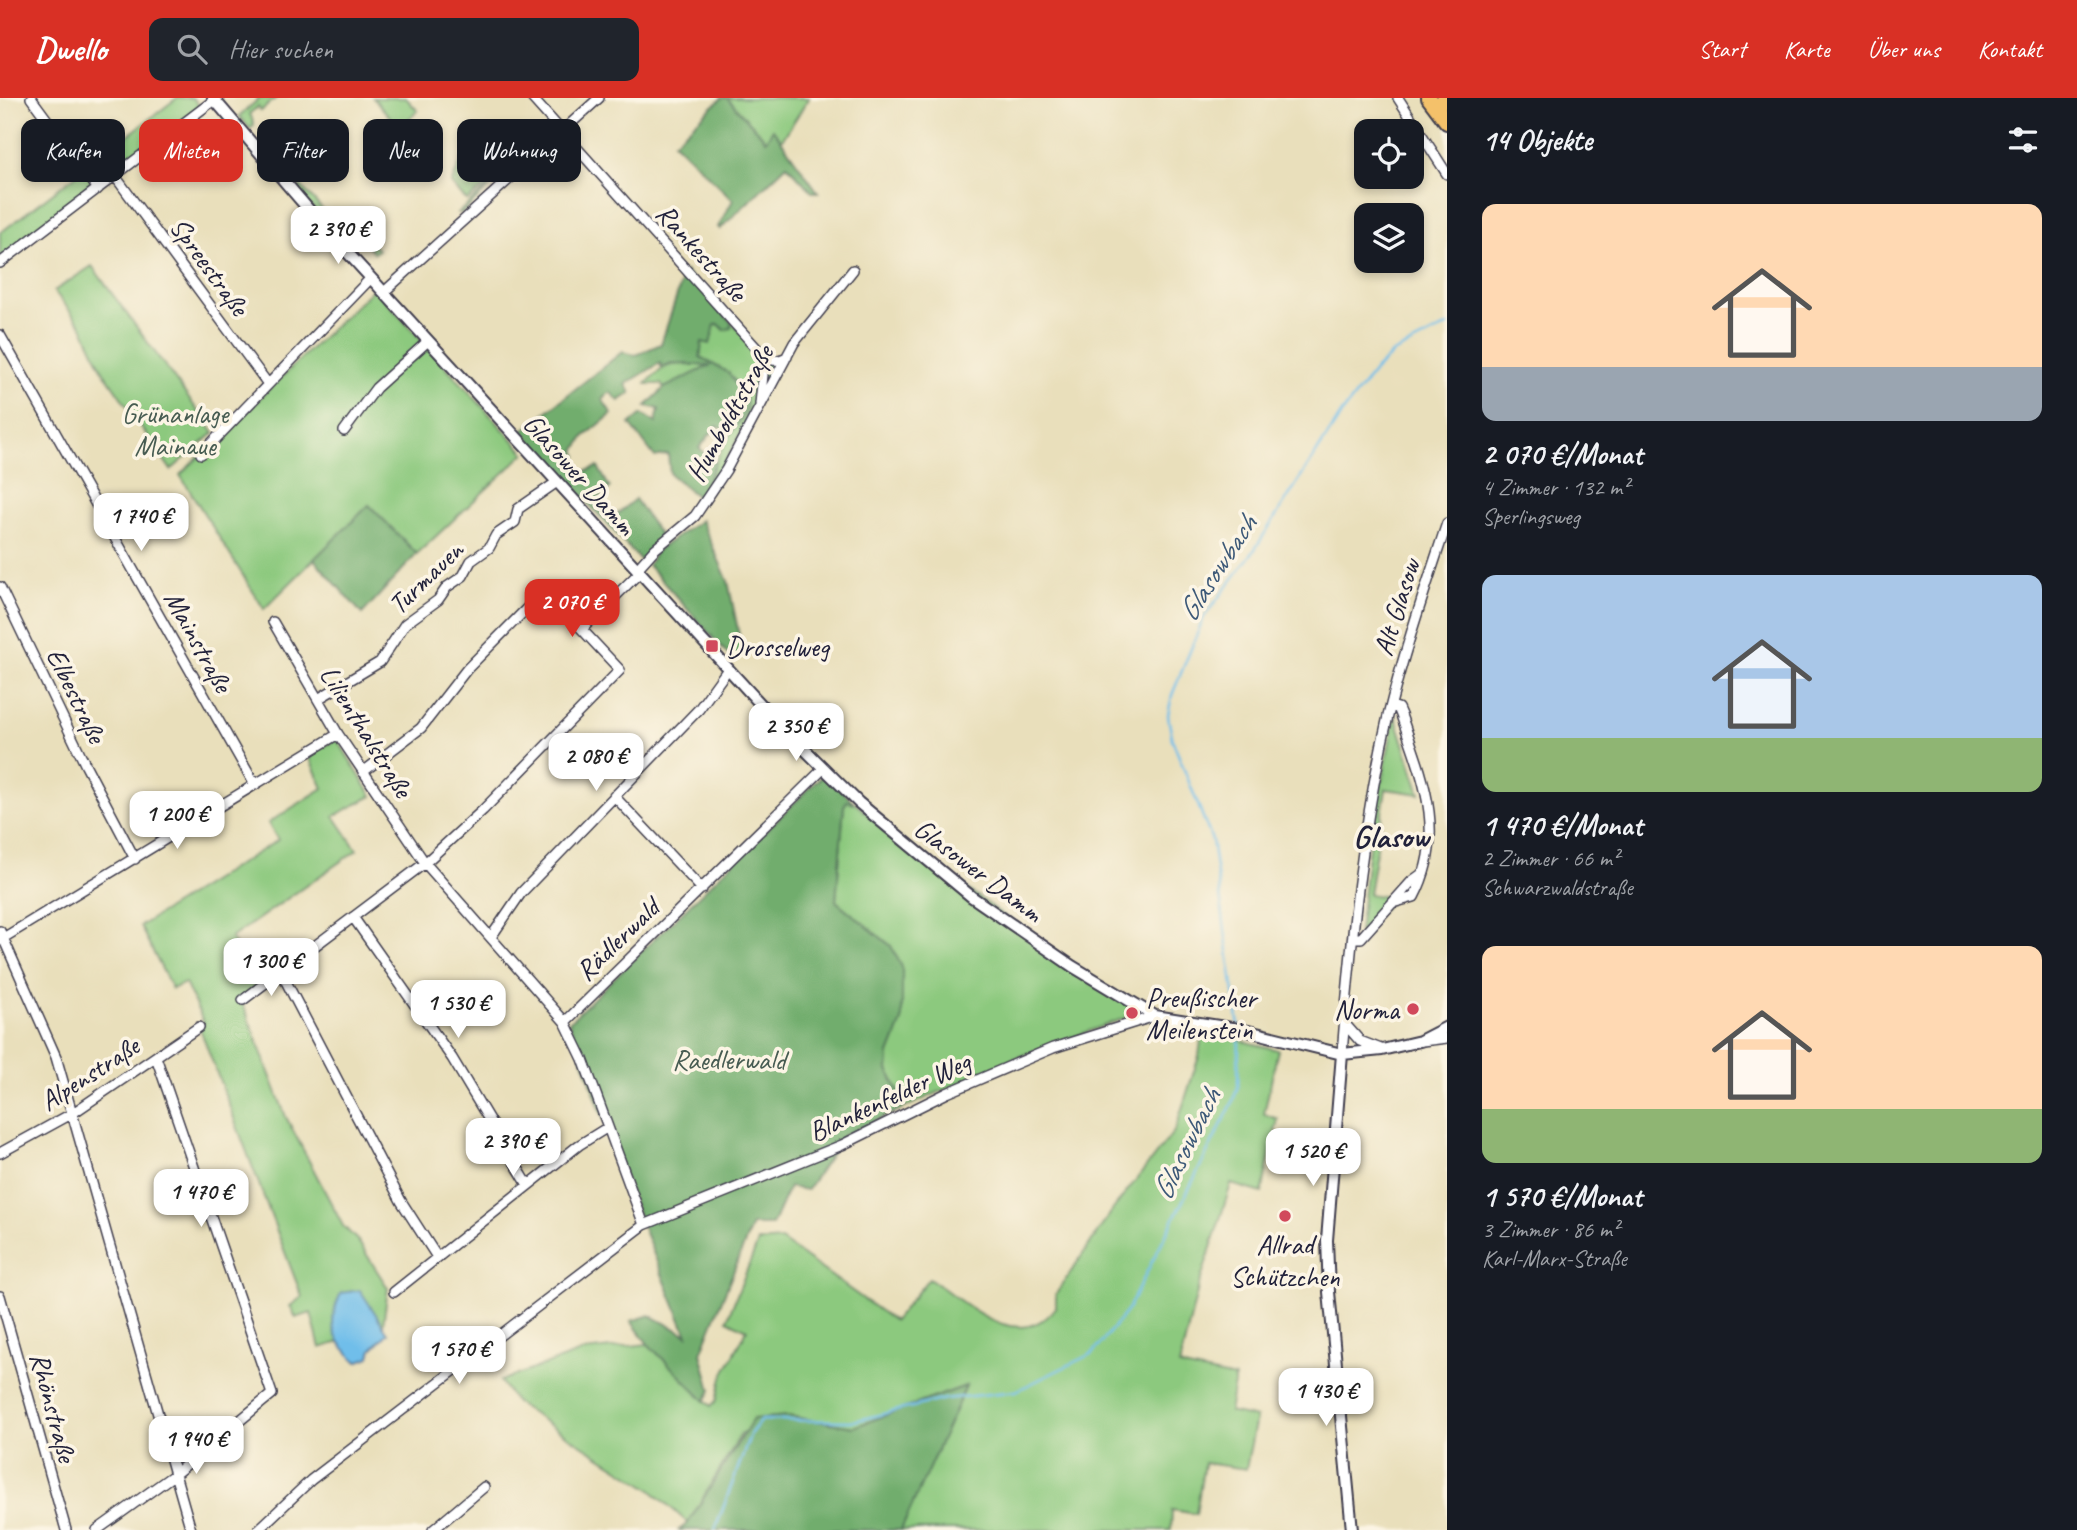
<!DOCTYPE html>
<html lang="de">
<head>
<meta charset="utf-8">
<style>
	body { margin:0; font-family:Caveat,sans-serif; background:#20242c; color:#f1f3f6; height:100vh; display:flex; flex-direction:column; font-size:26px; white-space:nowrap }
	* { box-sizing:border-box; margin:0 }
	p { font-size:23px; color:#9ea1a6 }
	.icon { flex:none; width:38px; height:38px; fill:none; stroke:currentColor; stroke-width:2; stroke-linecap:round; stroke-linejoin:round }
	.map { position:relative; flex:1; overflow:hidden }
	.drawer { display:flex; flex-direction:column; background:#171b24; width:630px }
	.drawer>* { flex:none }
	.banner { position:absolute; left:21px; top:21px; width:665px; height:63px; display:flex; gap:14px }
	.fabs { position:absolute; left:1354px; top:21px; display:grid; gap:14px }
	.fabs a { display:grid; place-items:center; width:70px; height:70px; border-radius:14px; background:#171b24; box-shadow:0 4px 10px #0003; font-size:35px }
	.price { position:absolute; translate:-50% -60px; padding:0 16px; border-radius:14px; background:#fff; color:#222; font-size:23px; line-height:46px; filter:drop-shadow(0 2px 4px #0008) }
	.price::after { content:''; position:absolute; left:50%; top:42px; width:21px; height:16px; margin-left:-10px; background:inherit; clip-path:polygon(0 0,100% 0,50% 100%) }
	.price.on { background:#d93025; color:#fff }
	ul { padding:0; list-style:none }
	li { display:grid; align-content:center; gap:14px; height:371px; padding:0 35px }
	li span { display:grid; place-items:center; height:217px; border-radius:14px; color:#555 }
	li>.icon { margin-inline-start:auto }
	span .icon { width:126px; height:126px; fill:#fffc; stroke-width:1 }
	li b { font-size:30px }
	h2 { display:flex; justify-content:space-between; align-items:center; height:84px; padding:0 35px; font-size:30px }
	.tag { padding:0 24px; border-radius:14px; background:#171b24; box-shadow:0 4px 10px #0003; font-size:24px; line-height:63px }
	.tag.on { background:#d93025; color:#fff }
	header { display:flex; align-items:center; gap:42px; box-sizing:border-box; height:98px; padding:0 35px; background:#d93025; color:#fff }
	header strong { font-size:33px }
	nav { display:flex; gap:38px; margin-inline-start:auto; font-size:24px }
	.search { width:490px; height:63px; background:#20242c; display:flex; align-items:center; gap:18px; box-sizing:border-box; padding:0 24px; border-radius:14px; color:#9ea1a6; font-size:26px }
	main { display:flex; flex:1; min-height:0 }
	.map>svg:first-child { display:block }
</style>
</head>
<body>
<header>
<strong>Dwello</strong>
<div class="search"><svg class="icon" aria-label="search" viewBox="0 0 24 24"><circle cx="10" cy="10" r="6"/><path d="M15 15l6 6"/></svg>Hier suchen</div>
<nav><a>Start</a><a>Karte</a><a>Über uns</a><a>Kontakt</a></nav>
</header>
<main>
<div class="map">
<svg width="1447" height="1432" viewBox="0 0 1447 1432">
	<rect width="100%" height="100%" fill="#fcf5e5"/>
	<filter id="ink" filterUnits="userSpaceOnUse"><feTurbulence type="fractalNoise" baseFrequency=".0143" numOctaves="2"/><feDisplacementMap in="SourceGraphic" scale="14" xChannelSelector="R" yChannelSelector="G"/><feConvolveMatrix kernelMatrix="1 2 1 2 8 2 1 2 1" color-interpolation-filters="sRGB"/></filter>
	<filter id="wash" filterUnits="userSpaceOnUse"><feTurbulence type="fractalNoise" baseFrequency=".00686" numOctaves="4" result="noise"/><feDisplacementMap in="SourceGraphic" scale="28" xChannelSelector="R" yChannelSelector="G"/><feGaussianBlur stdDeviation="1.57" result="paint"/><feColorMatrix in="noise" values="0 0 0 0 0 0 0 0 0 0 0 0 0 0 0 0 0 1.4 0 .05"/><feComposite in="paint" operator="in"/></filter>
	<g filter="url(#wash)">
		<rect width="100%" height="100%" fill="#e9dfbb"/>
		<path fill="#8cc97e" stroke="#57765c" stroke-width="2" d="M177,0h16l7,9 -200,152v-26z
			M260,0h16l-15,13 -3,-4 -8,6 4,12 -4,4 -11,-13z
			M373,0h33l12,13 -19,16z
			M727,0h82l-27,42 -9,-10 -7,10z
			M552,32l-90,83h-4z
			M462,61l24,26 -19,16 -16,-17z
			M301,88l50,55v4l-3,2 -52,-57z
			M346,115l32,37 -4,3 -32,-36z
			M92,168l122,167 -43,37 -68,-99 -21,-45 -28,-35z
			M374,190l151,165 -108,101 -48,-49 -105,104 -84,-134z
			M731,224l45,46 -67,124 -9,7c10,-24 19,-49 34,-70 5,-7 13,-15 13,-24 -1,-20 -20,-32 -35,-39l-48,22 -3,-4h-15c25,-28 30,-17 64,-19l-10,-8 2,-15 13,-17z
			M1395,617l25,79 -34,-5 -17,105 24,4 -30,33 -4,1 10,-85z
			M337,641l35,57 -38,20 23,34 -126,88 27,47 -17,14 45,118 57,109 15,15 30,47 -5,37 -7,6 -56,17 -9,-35 -15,5 -6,-12 12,-9 -102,-268 4,-6 -19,-40 -13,6 -32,-63 138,-86 -10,-17 55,-35 -15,-33z
			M847,703l8,2 34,30 243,174 1,8 -125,46 -102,46 -18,-37 1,-16 13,-33 -11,-75 -55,-45 8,-95z
			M1202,933l76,19 -14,64 14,5 -16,74 -31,-9 -34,108 -18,74 56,12 -6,34 27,6 -10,51 -42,-6 -8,51 -24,-4 -1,20h-270l64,-144 -111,41 -67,-11 -46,18 -53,89 -39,-35 -133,-85 -16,-22 84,-30 64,-7 63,62 6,-6 5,-23 25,-47 -20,-10 31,-78 23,-2 113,81 35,-43c36,24 89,78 127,29v-13l58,-86 61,-78 24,-74z"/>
		<path fill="#71ad6d" stroke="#4a6854" stroke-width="2" d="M722,0h5l39,42 7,-11 45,63h-6l-25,-27 -67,64 -2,-2 15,-27 -59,-58z
			M685,173l46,51v6l-7,2 -5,-6 -4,1 -5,19 -8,-2 -2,15 29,16 18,31 -3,11 -13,18 -14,-7 -18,22 16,15 -15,36 -30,-25 -2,-20 -13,3 -25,-33 12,-10 14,9 3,-14 -13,-3 18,-18 45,-22 -37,-3 -11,4 -1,-4 -34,21 5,9 -12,8 -9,-9 -8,7 10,15 -27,22 -10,15 3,5 -9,9 8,9 21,-7 12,21 -17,14 16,19 26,-22 28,41 -22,21 -119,-130 100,-79 14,3 25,-11z
			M369,407l48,49 -55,60 -48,-55z
			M701,422l27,61 14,69 -10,9 -84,-94 8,-14z
			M824,676l31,29 -8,-2 -3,5 -8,95 55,45 11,21v54l-13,33 -1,16 18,37 -62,28 -37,55 -18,-3 -17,38h-20l-51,128 10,37 -6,11 -57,-57 -17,-23 19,-6 37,20 -44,-107 -74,-206z
			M966,1288l-65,144h-222l9,-7 65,-104 34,-3 67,11z"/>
		<path fill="#70beea" stroke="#497092" stroke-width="2" d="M360,1192l28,43 -16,16 -2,8 -13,5c-25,-25 -31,-36 -16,-69z"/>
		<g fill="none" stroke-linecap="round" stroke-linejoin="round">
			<path stroke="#70beea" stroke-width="2.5" d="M1239,929l-27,-187 -40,-101 -4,-24 4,-20 32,-78 49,-65 89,-139 33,-43 18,-17 54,-27
				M715,1432l36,-97 10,-13 93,1 91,-22 71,-8 77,-38 35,-44 104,-205 6,-18 1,-53"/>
		</g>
	</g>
	<g filter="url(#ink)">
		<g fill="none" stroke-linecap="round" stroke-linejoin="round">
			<defs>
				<path id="minor" d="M31,0l67,91
					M532,0l229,255c10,9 15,9 26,4
					M1398,0l49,76
					M115,78l153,208
					M0,165l214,-163
					M384,194l215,-194
					M0,237l255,450
					M760,306l4,-39 -3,-12
					M344,333l32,-43 52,-47
					M201,356l170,-176
					M637,471l18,-20 40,-33 31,-46 68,-127 59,-73
					M0,489l86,179 49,93
					M273,524l65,112 87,129 140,159 18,37 61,166
					M583,530l57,-56
					M318,601l62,-37 25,-38 33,-24 9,-13 16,-11 8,-15 18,-13 7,-13 19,-13 3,-13 39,-27
					M1391,608l7,2 3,7c22,63 46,118 13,182l-18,5
					M614,698l88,93
					M353,819l99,141 76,127
					M0,833l56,126 135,473
					M491,839l30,-44 178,-184 29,-40
					M1353,840h8l51,-57 11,-8
					M0,842l338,-206
					M281,874l120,229 36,56
					M243,902l182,-137 58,-53 137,-140 -75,-80 -78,79 -46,59 -58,44
					M565,924l258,-253
					M1345,926l15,17 21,8
					M1422,943l25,-3
					M1342,956c9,-113 20,-227 46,-338 16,-65 38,-129 59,-193
					M0,1055l73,-40 126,-86
					M394,1194l185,-147 29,-18
					M0,1198l66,234
					M97,1432l78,-56 97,-80 -116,-337
					M258,1432l53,-50 333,-255 198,-80 105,-52 106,-45 102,-32
					M433,1432l51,-43"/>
				<path id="tertiary" d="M213,0l102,119 461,504 83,82 113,94 100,69 83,50 89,14 98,24 40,-4 38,-9 27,-14
					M1342,956l-15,186 2,52 23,238"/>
				<path id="trunk" d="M1429,0l18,24
					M1444,0l3,3"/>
			</defs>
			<use href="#minor" stroke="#403e4e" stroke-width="12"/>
			<use href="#tertiary" stroke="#403e4e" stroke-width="14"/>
			<use href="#trunk" stroke="#403e4e" stroke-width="18"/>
			<use href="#minor" stroke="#fff" stroke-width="9"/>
			<use href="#tertiary" stroke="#fff" stroke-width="10"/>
			<use href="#trunk" stroke="#f4c16a" stroke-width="14"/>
		</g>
	</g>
	<g fill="#d1495b" stroke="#fcf5e5" stroke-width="2.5">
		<rect x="705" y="541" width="14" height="14" rx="3.5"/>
		<circle cx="1413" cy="911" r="7"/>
		<circle cx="1132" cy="915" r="7"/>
		<circle cx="1285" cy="1118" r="7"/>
	</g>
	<g text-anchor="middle" stroke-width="7" stroke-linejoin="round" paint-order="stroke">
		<g font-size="28" fill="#22223b" stroke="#fcf5e5">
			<text transform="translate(702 154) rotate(48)" y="10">Rankestraße</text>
			<text transform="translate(210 168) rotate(54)" y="10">Spreestraße</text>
			<text transform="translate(729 315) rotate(-61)" y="10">Humboldtstraße</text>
			<text transform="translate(580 376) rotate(48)" y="10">Glasower Damm</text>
			<text transform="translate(425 479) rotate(-44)" y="10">Turmauen</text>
			<text transform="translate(1396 509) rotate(-73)" y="10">Alt Glasow</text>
			<text transform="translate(199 543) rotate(61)" y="10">Mainstraße</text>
			<text transform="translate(77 597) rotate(64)" y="10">Elbestraße</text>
			<text transform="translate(367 633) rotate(58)" y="10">Lilienthalstraße</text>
			<text transform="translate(979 772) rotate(37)" y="10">Glasower Damm</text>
			<text transform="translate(617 841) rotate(-44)" y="10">Rädlerwald</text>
			<text transform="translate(89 975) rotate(-33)" y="10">Alpenstraße</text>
			<text transform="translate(889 998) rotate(-25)" y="10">Blankenfelder Weg</text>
			<text transform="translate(54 1309) rotate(75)" y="10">Rhönstraße</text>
		</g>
		<g font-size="28" fill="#475c52" stroke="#fcf5e5">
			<text x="175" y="325">Grünanlage<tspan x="175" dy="32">Mainaue</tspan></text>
			<text x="729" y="971">Raedlerwald</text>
		</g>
		<g font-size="28" fill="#22223b" stroke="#fcf5e5" text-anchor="start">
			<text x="726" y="558">Drosselweg</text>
			<text x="1146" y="909">Preußischer<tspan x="1146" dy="32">Meilenstein</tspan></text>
			<text x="1399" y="921" text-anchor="end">Norma</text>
			<text x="1285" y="1156" text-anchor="middle">Allrad<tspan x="1285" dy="32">Schützchen</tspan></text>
		</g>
		<g font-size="30" font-style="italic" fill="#3d5978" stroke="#fcf5e5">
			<text transform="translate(1217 470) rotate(-57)" y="10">Glasowbach</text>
			<text transform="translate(1186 1046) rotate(-64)" y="10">Glasowbach</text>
		</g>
		<g font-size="32" font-weight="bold" fill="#22223b" stroke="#fcf5e5">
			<text x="1391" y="749">Glasow</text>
		</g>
	</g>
</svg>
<div class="fabs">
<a><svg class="icon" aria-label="locate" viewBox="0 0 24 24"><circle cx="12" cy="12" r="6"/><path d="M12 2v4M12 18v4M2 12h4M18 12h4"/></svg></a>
<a><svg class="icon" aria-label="layers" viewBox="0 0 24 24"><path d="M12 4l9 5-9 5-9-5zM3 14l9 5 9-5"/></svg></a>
</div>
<b class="price" style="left:338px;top:168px">2 390 €</b>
<b class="price" style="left:141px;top:455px">1 740 €</b>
<b class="price on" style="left:572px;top:541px">2 070 €</b>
<b class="price" style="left:796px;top:665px">2 350 €</b>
<b class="price" style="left:596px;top:695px">2 080 €</b>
<b class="price" style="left:177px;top:753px">1 200 €</b>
<b class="price" style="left:271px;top:900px">1 300 €</b>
<b class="price" style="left:458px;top:942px">1 530 €</b>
<b class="price" style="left:513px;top:1080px">2 390 €</b>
<b class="price" style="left:1313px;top:1090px">1 520 €</b>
<b class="price" style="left:201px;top:1131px">1 470 €</b>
<b class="price" style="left:459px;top:1288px">1 570 €</b>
<b class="price" style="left:1326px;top:1330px">1 430 €</b>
<b class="price" style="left:196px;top:1378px">1 940 €</b>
<div class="banner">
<a class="tag">Kaufen</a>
<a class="tag on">Mieten</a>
<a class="tag">Filter</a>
<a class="tag">Neu</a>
<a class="tag">Wohnung</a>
</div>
</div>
<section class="drawer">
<h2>14 Objekte<svg class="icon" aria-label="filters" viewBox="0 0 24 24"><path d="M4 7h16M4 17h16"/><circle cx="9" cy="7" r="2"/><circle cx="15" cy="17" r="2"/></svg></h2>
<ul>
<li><span style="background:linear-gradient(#ffd9b3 75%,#9aa5b1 0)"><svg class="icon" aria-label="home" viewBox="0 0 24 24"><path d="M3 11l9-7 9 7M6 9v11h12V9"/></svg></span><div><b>2 070 €/Monat</b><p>4 Zimmer · 132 m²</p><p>Sperlingsweg</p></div></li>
<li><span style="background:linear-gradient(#a9c7e8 75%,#8fb573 0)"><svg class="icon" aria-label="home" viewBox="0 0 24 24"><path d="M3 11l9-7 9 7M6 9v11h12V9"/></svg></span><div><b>1 470 €/Monat</b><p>2 Zimmer · 66 m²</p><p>Schwarzwaldstraße</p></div></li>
<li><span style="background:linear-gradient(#ffd9b3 75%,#8fb573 0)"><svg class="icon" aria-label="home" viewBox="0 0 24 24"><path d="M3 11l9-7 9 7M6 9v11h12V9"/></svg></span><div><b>1 570 €/Monat</b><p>3 Zimmer · 86 m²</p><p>Karl-Marx-Straße</p></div></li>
</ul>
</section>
</main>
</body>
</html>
